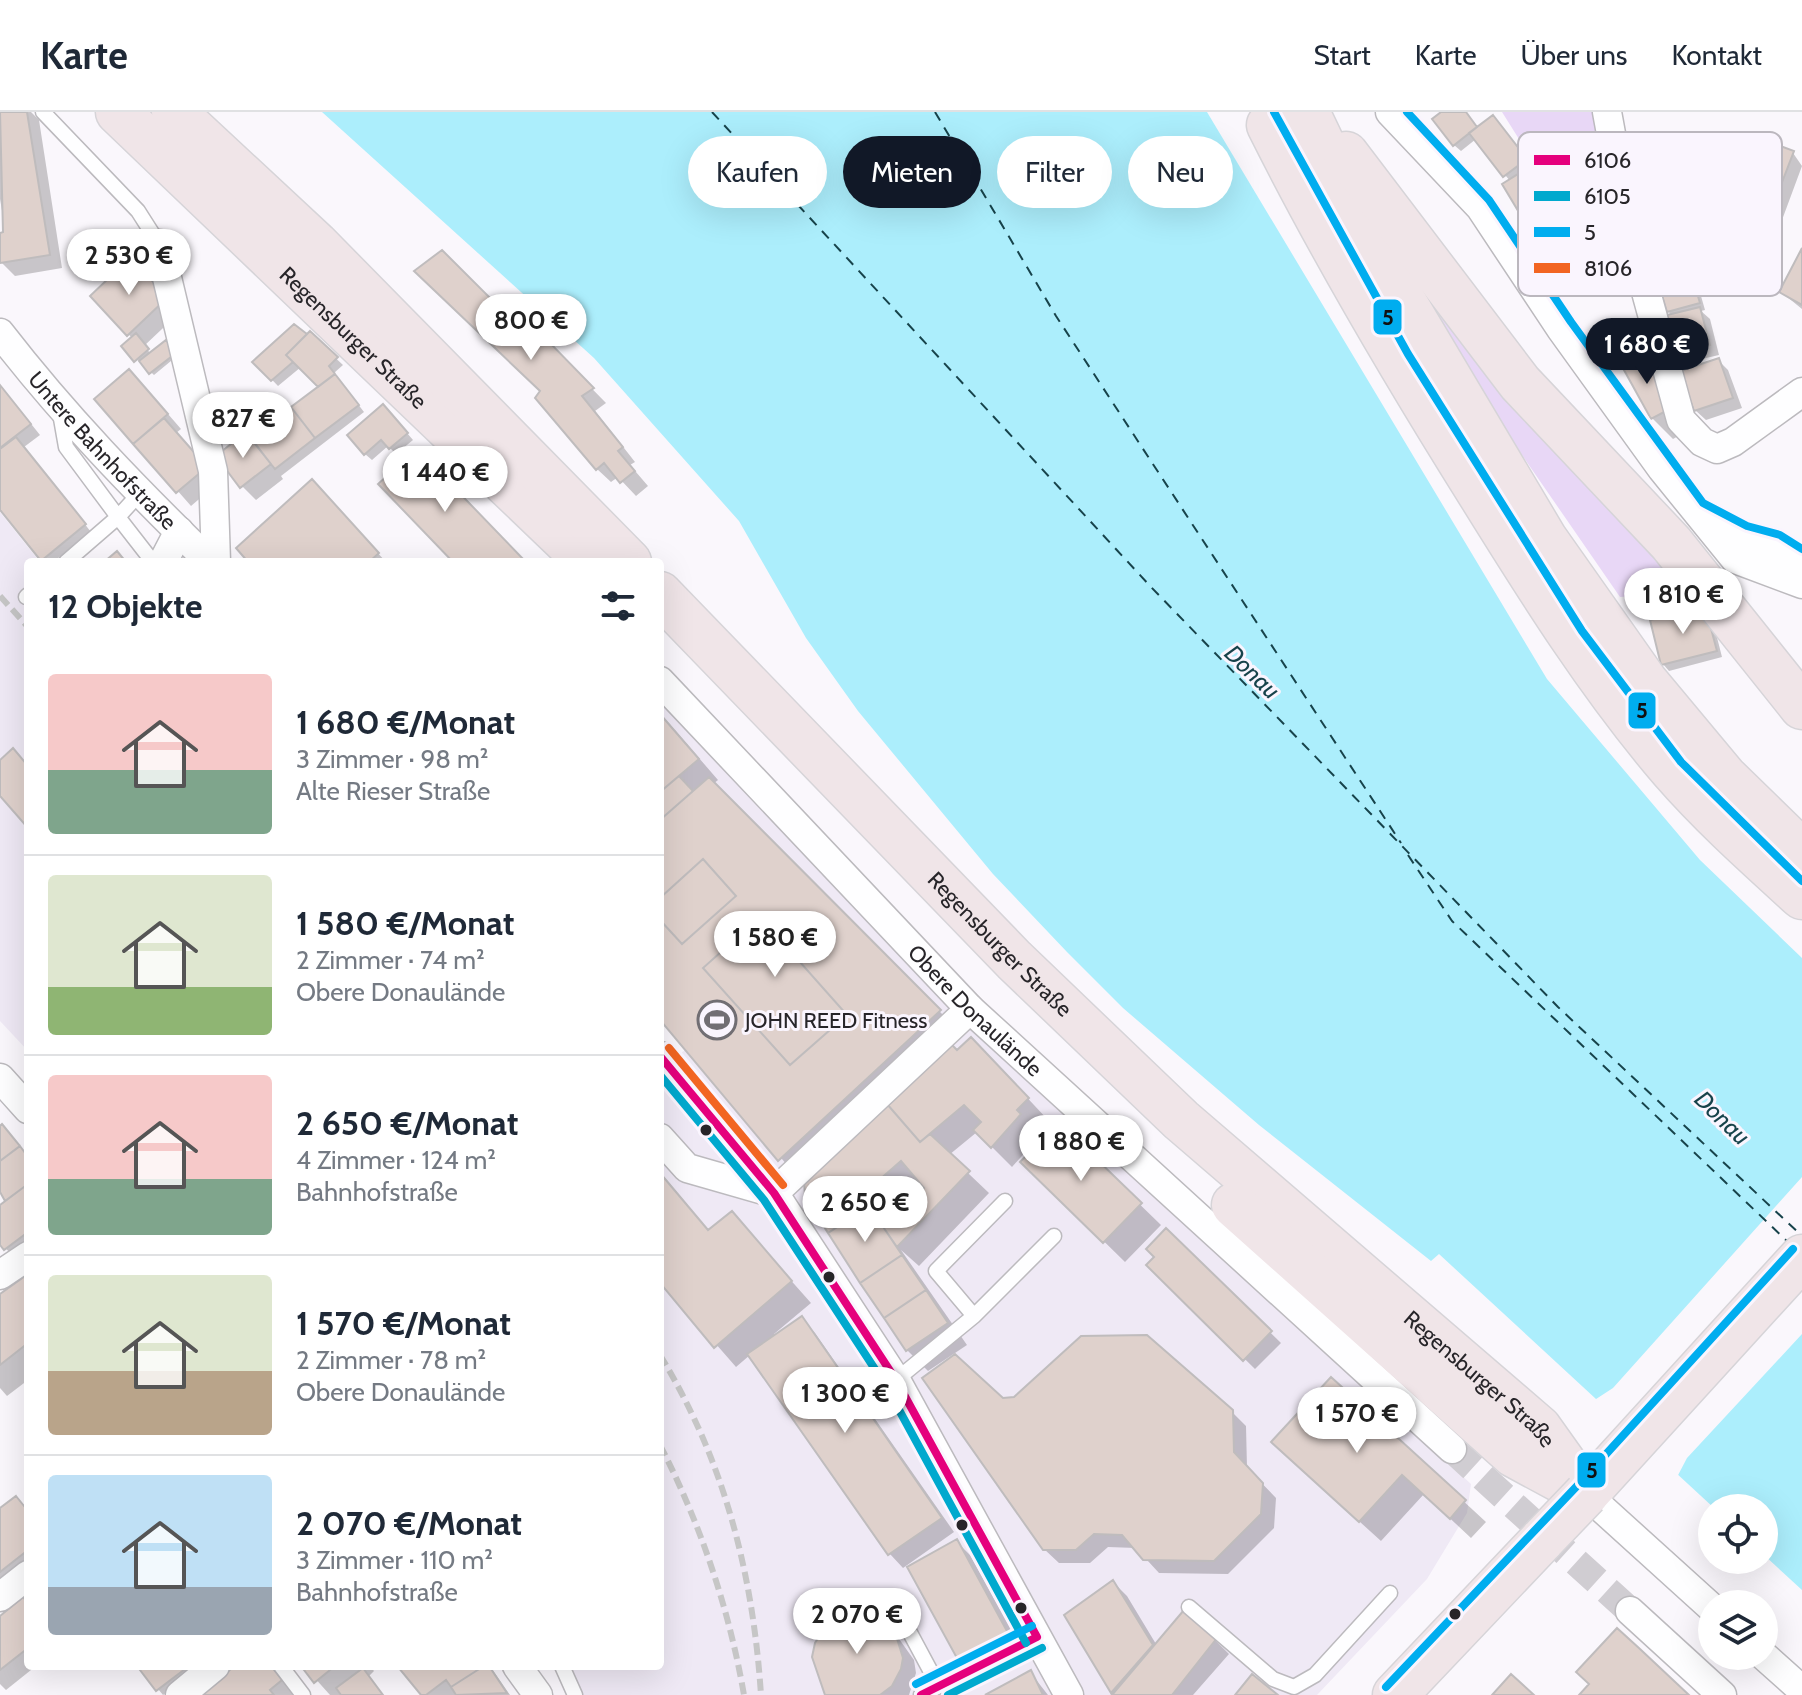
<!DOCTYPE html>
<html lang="de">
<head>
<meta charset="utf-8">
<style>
	body { margin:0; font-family:Cabin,sans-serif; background:#f2f2f3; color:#1f2937; height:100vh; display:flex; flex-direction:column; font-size:30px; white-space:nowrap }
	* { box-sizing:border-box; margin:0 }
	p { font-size:26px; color:#747a83 }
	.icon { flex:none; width:44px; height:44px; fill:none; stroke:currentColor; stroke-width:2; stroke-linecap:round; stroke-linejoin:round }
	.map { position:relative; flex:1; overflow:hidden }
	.panel { position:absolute; left:24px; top:446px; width:640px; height:1112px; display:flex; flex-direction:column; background:#fff; border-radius:8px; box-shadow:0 8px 32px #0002 }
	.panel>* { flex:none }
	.banner { position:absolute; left:688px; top:24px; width:760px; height:72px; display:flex; gap:16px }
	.buttons { position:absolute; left:1698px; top:1382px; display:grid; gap:16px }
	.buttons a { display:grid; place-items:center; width:80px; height:80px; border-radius:50%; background:#fff; box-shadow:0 8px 32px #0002; font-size:40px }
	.price { position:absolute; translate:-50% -68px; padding:0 18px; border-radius:28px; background:#fff; color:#222; font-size:26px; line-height:52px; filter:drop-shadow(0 2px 4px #0008) }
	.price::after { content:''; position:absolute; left:50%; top:48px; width:24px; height:18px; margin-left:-12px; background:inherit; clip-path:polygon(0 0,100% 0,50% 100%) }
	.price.active { background:#111827; color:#fff }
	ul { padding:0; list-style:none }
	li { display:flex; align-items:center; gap:24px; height:200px; padding:0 24px }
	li+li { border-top:2px solid #e0e1e3 }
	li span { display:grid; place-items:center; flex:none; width:224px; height:160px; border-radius:8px; color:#555 }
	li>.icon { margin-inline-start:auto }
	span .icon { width:96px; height:96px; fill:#fffc; stroke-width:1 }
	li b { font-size:34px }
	h2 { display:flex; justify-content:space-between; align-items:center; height:96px; padding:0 24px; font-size:34px }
	.tag { padding:0 28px; border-radius:36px; background:#fff; box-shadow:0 8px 32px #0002; font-size:28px; line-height:72px }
	.tag.active { background:#111827; color:#fff }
	header { display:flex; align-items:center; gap:48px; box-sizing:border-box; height:112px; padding:0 40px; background:#fff; border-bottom:2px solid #e0e1e3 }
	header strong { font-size:38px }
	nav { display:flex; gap:44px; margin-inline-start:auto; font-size:28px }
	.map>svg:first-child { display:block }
</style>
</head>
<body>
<header>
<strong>Karte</strong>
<nav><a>Start</a><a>Karte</a><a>Über uns</a><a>Kontakt</a></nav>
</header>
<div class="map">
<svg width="1802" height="1583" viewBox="0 0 1802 1583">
	<rect width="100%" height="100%" fill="#faf7fc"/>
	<path fill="#efe9f5" d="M0,400l40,50h-12v489l-28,-30z
		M660,580l683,674 128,118 -4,29 -40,66 -110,116h-737l-21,-29h101v-595l26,-22 -26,-33z"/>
	<path fill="#e8d7f6" d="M1502,0h95l18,98 -41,17z
		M1428,170l261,310 -69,5 -127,-184 -77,-126z"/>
	<path fill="#aceefc" d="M322,0h885l340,567 153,181 102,98v632l-38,-35v-47h-50l-275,-254 -8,7 -172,-136 -136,-117 -56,-56 -74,-78 -135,-163 -52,-73 -67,-117 -145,-163z"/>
	<path fill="#faf7fc" d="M1802,1065v157l-115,124 -11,21 -83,-78 20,-13z"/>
	<path fill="#0003" fill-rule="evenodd" d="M0,0h31l8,8 23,148 -47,8 -14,-14 -1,-27 6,-1 -6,-35z
		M1444,0h21l13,17 21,-5 33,42 -7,5 27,40 -21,13 -6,-6 -15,-37 -34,-42 -15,12 -7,-6z
		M1793,41l9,13 -20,54 -64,-24 -10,-10z
		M1802,141v56l-21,-17z
		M130,148l50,52 -36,34 7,8 26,2 -23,19 -30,-29 9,-7 -40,-43z
		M1689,157l6,6 10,35 -4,1 9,8 9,36 -30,7 -10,-10 -6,-36 -5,-5z
		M508,191l98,100 -11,8 40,51 -5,3 18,21 -12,10 -18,-19 -7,5 -14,-13 -55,-78 -44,-81z
		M310,222l33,31 -9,8 30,39 -83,64 2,3 -27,21 -14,-14 10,-45 69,-54 -20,-20 -23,19 -23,-24z
		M1621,224l21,21 45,74 -14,8 -21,-21z
		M1718,248l10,10 14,38 -36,12 -11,-10z
		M0,273l40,50 -16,12 67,85 -38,30 -11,-3 -42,-52z
		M143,273l38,44 -5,4 43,49 -28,24 -94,-107z
		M390,301l23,27 -17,14 -8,-8 -16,14 -7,-6z
		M326,384l60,66h-135z
		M1711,502l11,43 -53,14 -6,-7z
		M660,601l58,67 -5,4 247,248 -160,148 -140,-163z
		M957,941l35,7 56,60 -12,12 4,4 -28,31 -35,-35 -28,23 40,38 -70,73 -18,-16 66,95 -39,26 -21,-21 -100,-155zM921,1070l6,6 -29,32h-14l-3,-4z
		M0,1012l28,33v99l-9,7 -19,-21v-34l8,-6 -8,-13z
		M1059,1014l102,99 -36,37 -102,-100z
		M660,1060l50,60 22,-18 79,89 -37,31 2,2 25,-17 14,14 139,199 -51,36 -13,-14 -140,-199 -14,12 -76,-87z
		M1166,1118l115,113 -26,26 -106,-104 8,-8z
		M28,1165v103l-21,16 -7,-8v-91z
		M1331,1267l155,143 -15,16 -47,-44 -43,47 -86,-78z
		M1002,1288l229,11 15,15 1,42 29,30 -2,30 -46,46 -69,-1 -23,-25 -28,-1 -18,16h-31l-15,-14z
		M16,1386l12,13v57l-28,21v-78z
		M957,1430l13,13 51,92 -48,26 -13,-14 -50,-92z
		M1113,1470l14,14 29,48 59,-4 14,14 -36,41h-78l-48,-80z
		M28,1483v71h8l-30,24 -6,-6v-66z
		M841,1504h28l14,5 14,15 17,24 2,13 -7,22h-81l-6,-63z
		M139,1554h64l-40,29z
		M238,1554h34l24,29h-96z
		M304,1554h66l4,5 -5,5 13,19h-52z
		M403,1554h87l20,29h-87z
		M1030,1560l18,23h-59z"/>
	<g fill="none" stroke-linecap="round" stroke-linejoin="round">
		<path stroke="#17434b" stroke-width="2" stroke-dasharray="10 8" stroke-linecap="butt" d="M712,0l439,475 407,420 244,229
			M935,0l121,204 345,527
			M1408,743l44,66 337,322"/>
	</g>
	<path fill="#dfd1cc" stroke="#bfbcbd" stroke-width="2" fill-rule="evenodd" d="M0,0h27l23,143 -50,8v-30l3,-1z
		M1441,0h25l11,15 -24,19 -21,-27z
		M1493,3l34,44 -24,18 -34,-44z
		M1761,27l33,12 -23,60 -66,-25 14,-36 33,13z
		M1526,57l21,35 -24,15 -21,-35z
		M1802,136v57l-23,-13z
		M442,138l57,57 9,-7 86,88 -12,8 41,51 -5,4 17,20 -15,12 -16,-20 -8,7 -61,-72 5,-7 -126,-120z
		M130,146l38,39 -41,39 -37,-40z
		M1689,154l11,37 -33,9 -11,-36z
		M1700,195l10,38 -33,8 -10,-38z
		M294,212l13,10 -21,21 7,7 -22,19 -19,-19z
		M310,219l28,26 -9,9 6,8 -17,13 -32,-32z
		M136,221l13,16 -15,13 -13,-16z
		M1622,221l17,28 -15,9 -23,-29z
		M166,228l10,13 -27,21 -10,-13z
		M1650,242l18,56 -17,9 -27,-49z
		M1719,246l14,40 -39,13 -14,-40z
		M129,257l39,45 -35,30 -39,-45z
		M335,262l24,31 -44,33 -24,-31z
		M0,273l31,39 -31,24z
		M383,292l25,29 -19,16 -8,-9 -17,15 -17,-20z
		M291,295l24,31 -40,31 -24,-30z
		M164,306l43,49 -31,26 -43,-49z
		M246,320l25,32 -31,24 -24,-32z
		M16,325l70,87 -45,37 -41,-51v-61z
		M417,337l109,113h-73l-75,-78z
		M312,367l67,74 -10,9h-121l-12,-14z
		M117,439l9,11h-22z
		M1705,494l12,45 -56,14 -11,-45z
		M660,602l39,45 -39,33z
		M13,636l15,18v62l-28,-32v-36z
		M679,664l14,15 -33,29v-28z
		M709,665l232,233 -163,151 -118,-141v-100l22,24 54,-48 -33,-37 -43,39v-78zM760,805l87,98 -57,50 -87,-97z
		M703,747l33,37 -54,48 -22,-24v-22z
		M760,805l87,98 -57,50 -87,-97z
		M971,925l58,61 -12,12 4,4 -30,34 -18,-18 8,-8 -17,-17 -44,37 -33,-38 64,-60 6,6z
		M887,992l33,38 10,-8 40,37 -73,76 -18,-26 13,-10 5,7 27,-30 -23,-27 -39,34 7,11 -41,27 -23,-37 -1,-14z
		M1059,1011l83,80 -39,40 -83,-81z
		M2,1012l18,22 -20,15v-35z
		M20,1034l8,11v27l-23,17 -5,-9v-31z
		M660,1061l48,57 24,-19 60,70 -78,67 -54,-65z
		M28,1072v48l-24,18 -4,-5v-40z
		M869,1094l33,49 -42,28 -32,-50z
		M1166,1116l106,103 -29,30 -97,-96 8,-8 -8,-8z
		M902,1143l24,35 -42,28 -24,-35z
		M28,1162v69l-28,22v-71z
		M926,1178l22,33 -42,28 -22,-33z
		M802,1204l140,202 -54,37 -141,-201z
		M1147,1223l86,75 1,42 29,31 -2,31 -47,47 -71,-1 -21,-25 -28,-1 -18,16h-33l-121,-172 33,-24 48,44 11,-1 67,-61z
		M1331,1265l135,123 -16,19 -48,-44 -43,47 -88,-80z
		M16,1384l12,15v39l-28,22v-64z
		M957,1427l51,94 -50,27 -51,-93z
		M1113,1468l40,65 -42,48 -47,-78z
		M23,1485l5,6v45l-28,22v-54z
		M1184,1498l33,28 -45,57h-60z
		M854,1500l30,7 11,13 8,26 -2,11 -9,17 -12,9h-55l-13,-38 3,-14 14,-22z
		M1617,1516l23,21 49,46h-110l10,-11 -13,-12z
		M137,1554h52l-33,25z
		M235,1554h36l11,14 -12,10 4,5h-77z
		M301,1554h34l-21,17z
		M484,1554h5l18,27 -51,2 -5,-8z
		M484,1554l-33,21 -5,-7 -20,15h-5l-23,-28z
		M363,1556l20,27h-42l-5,-7z
		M1031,1558l12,25h-58z
		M1252,1562l26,21h-43z
		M1511,1562l23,21h-42z"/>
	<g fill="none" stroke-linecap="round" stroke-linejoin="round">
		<path stroke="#d0cdd2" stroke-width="28" stroke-dasharray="28 14" stroke-linecap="butt" d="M1452,1337l178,162"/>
		<defs>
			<path id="lane" d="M43,0l95,99 21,33
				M60,301l6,34 52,70 -52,45
				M139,382l-21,23 35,45
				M26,485l2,-2
				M974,1204l-38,-45 69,-70
				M896,1268l78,-64 80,-80
				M893,1489l45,84
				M1189,1495l84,72 21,8 21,-12 75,-82
				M281,1554l22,29
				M562,1554l13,29
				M921,1583l116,-58"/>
			<g id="street">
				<path d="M1390,0l90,95 81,122 101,140 73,90 67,25"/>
				<path d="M1607,0l21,114 53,194 21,22 15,7 16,-7 69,-50"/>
				<path d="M159,132l54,227 3,91"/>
				<path id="s1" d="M0,221c65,84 134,155 210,229"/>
				<path d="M1709,407l34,18 32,9 27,17"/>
				<path d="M163,450l16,-31"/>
				<path id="s2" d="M660,569l310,328 482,440"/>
				<path d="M660,944l114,137 122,187 173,315"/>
				<path d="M0,966l28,31"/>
				<path d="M660,1026l27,30 87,25"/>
				<path d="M774,1081l196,-184"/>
				<path d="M0,1163l28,-19"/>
				<path d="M1586,1382l126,114"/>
				<path d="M0,1485l28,-22"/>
				<path d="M1630,1499l92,84"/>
				<path d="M1764,1544l38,34"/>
				<path d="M517,1554l21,29"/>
				<path d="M180,1583l35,-29"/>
			</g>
			<g id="primary">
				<path id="s3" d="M118,0l470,450"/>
				<path d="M174,0l142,132 313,318"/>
				<path d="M1307,0l65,136 173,291 100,142 80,96 77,75"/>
				<path d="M1269,13c64,128 137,251 213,372 59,95 118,189 190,273 40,46 85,86 130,127"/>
				<path d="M1346,42l174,229 151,160 131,164"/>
				<path id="s4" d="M660,482l354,366 167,160 358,308 47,66"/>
				<path d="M1234,1093l280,250 63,34"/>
				<path d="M1586,1382l216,-237"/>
				<path d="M1395,1583l148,-156"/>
			</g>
		</defs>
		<use href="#lane" stroke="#bcbabe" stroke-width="17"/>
		<use href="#street" stroke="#bcbabe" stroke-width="31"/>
		<use href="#primary" stroke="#d6d4d8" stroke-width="47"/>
		<use href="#lane" stroke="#fefeff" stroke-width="14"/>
		<use href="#street" stroke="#fefeff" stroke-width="28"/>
		<use href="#primary" stroke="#f0e5e8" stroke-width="44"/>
		<path stroke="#c6c6c6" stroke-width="6" stroke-dasharray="12 6" stroke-linecap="butt" d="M0,484l28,31
			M660,1243c64,105 93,218 101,340
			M660,1333c40,78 69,163 84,250"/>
		<defs>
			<path id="primary-bridge" d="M1543,1427l43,-45"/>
		</defs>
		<use href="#primary-bridge" stroke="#d6d4d8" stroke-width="47" stroke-linecap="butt"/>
		<use href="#primary-bridge" stroke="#f0e5e8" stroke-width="44"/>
		<defs>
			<path id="bus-1" d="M660,944l114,137 122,187 141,257
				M921,1583l116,-58"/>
			<path id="bus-2" d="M660,963l104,125 122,186 140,257
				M948,1583l94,-47"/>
			<path id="bus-3" d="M1274,0l134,242 174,277 99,131 121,119
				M1407,0l82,88 82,122 132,181 44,23 33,9 22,14
				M916,1572l116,-58
				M1386,1575l191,-201 216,-237"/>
			<path id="bus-4" d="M669,936l114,137"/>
		</defs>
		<use href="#bus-1" stroke="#faf5fe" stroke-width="14"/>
		<use href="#bus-2" stroke="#faf5fe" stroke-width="14"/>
		<use href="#bus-3" stroke="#faf5fe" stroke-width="14"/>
		<use href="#bus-4" stroke="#faf5fe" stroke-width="14"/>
		<use href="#bus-1" stroke="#e5007d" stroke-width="8"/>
		<use href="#bus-2" stroke="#00a9ce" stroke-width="8"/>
		<use href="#bus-3" stroke="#00adef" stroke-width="8"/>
		<use href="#bus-4" stroke="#f26522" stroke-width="8"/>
	</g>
	<defs>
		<symbol id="stadium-ring" viewBox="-11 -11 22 22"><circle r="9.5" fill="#faf5fe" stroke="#716e73" stroke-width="1.5"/><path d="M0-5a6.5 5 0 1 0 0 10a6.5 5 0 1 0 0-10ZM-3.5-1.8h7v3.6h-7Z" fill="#716e73"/></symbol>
	</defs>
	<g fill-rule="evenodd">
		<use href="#stadium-ring" x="695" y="886" width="44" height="44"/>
	</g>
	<g fill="#272529" stroke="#faf5fe" stroke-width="3">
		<circle cx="706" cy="1018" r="7"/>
		<circle cx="829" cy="1165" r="7"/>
		<circle cx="962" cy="1413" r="7"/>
		<circle cx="1021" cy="1496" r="7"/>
		<circle cx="1455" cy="1502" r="7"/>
	</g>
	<g text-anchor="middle" stroke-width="6" stroke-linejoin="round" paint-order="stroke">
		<g font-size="22" fill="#272529" stroke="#faf5fe">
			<text dy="8" stroke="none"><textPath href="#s3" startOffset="326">Regensburger Straße</textPath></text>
			<text dy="8" stroke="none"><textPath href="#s1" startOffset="156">Untere Bahnhofstraße</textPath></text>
			<text dy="8" stroke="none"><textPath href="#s4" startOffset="488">Regensburger Straße</textPath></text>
			<text dy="8" stroke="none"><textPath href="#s2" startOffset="456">Obere Donaulände</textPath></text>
			<text dy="8" stroke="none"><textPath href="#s4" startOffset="1136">Regensburger Straße</textPath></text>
		</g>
		<g font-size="22" fill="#272529" stroke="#faf5fe" text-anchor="start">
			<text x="745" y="916">JOHN REED Fitness</text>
		</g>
		<g font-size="24" font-style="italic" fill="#17434b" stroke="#faf5fe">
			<text transform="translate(1252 560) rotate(44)" y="8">Donau</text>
			<text transform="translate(1722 1006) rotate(44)" y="8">Donau</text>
		</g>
	</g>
	<rect x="1518" y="20" width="264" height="164" rx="12" fill="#faf5fe" stroke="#bbb7be" stroke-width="2"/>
	<rect x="1534" y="43" width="36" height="10" fill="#e5007d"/>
	<rect x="1534" y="79" width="36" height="10" fill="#00a9ce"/>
	<rect x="1534" y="115" width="36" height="10" fill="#00adef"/>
	<rect x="1534" y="151" width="36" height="10" fill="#f26522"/>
	<g font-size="22" fill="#272529">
		<text x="1584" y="56">6106</text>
		<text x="1584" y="92">6105</text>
		<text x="1584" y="128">5</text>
		<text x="1584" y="164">8106</text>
	</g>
	<g stroke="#faf5fe" stroke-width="3">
		<rect x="1372" y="186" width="31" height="38" rx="8" fill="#00adef"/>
		<rect x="1627" y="579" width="30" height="39" rx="8" fill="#00adef"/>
		<rect x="1576" y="1339" width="31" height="38" rx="8" fill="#00adef"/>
	</g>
	<g font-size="22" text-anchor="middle" font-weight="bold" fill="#111">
		<text x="1388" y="213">5</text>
		<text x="1642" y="606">5</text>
		<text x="1592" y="1366">5</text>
	</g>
</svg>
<div class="buttons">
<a><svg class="icon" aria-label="locate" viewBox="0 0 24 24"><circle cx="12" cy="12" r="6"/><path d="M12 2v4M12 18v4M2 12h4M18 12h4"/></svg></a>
<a><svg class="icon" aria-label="layers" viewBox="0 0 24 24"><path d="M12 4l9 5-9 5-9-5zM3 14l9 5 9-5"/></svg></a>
</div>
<b class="price" style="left:129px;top:185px">2 530 €</b>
<b class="price" style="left:531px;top:250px">800 €</b>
<b class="price active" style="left:1647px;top:274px">1 680 €</b>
<b class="price" style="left:243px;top:348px">827 €</b>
<b class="price" style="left:445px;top:402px">1 440 €</b>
<b class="price" style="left:1683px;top:524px">1 810 €</b>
<b class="price" style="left:775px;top:867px">1 580 €</b>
<b class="price" style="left:1081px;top:1071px">1 880 €</b>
<b class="price" style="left:865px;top:1132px">2 650 €</b>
<b class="price" style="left:845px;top:1323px">1 300 €</b>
<b class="price" style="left:1357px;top:1343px">1 570 €</b>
<b class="price" style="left:857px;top:1544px">2 070 €</b>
<div class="banner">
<a class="tag">Kaufen</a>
<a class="tag active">Mieten</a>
<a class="tag">Filter</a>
<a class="tag">Neu</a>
</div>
<section class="panel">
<h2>12 Objekte<svg class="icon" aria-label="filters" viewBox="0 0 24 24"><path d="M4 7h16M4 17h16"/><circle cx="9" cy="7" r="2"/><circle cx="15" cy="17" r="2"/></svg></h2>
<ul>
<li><span style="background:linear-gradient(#f6c9c9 60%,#7fa58c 0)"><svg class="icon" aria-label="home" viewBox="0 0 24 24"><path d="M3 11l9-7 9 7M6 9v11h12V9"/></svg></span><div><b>1 680 €/Monat</b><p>3 Zimmer · 98 m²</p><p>Alte Rieser Straße</p></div></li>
<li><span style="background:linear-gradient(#dfe7d0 70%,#8fb573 0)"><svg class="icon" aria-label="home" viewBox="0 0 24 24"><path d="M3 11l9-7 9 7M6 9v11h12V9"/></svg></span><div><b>1 580 €/Monat</b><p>2 Zimmer · 74 m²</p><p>Obere Donaulände</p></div></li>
<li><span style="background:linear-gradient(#f6c9c9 65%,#7fa58c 0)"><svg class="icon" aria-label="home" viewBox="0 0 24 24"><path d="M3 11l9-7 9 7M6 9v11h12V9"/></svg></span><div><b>2 650 €/Monat</b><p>4 Zimmer · 124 m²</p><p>Bahnhofstraße</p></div></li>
<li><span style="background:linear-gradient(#dfe7d0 60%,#b9a48a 0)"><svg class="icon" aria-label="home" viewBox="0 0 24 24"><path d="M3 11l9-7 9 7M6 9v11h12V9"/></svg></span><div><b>1 570 €/Monat</b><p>2 Zimmer · 78 m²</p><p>Obere Donaulände</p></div></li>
<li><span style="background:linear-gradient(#bfe0f5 70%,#9aa5b1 0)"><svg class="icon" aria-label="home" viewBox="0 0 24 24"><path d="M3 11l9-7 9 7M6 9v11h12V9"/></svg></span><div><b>2 070 €/Monat</b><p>3 Zimmer · 110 m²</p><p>Bahnhofstraße</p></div></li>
</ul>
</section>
</div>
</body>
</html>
